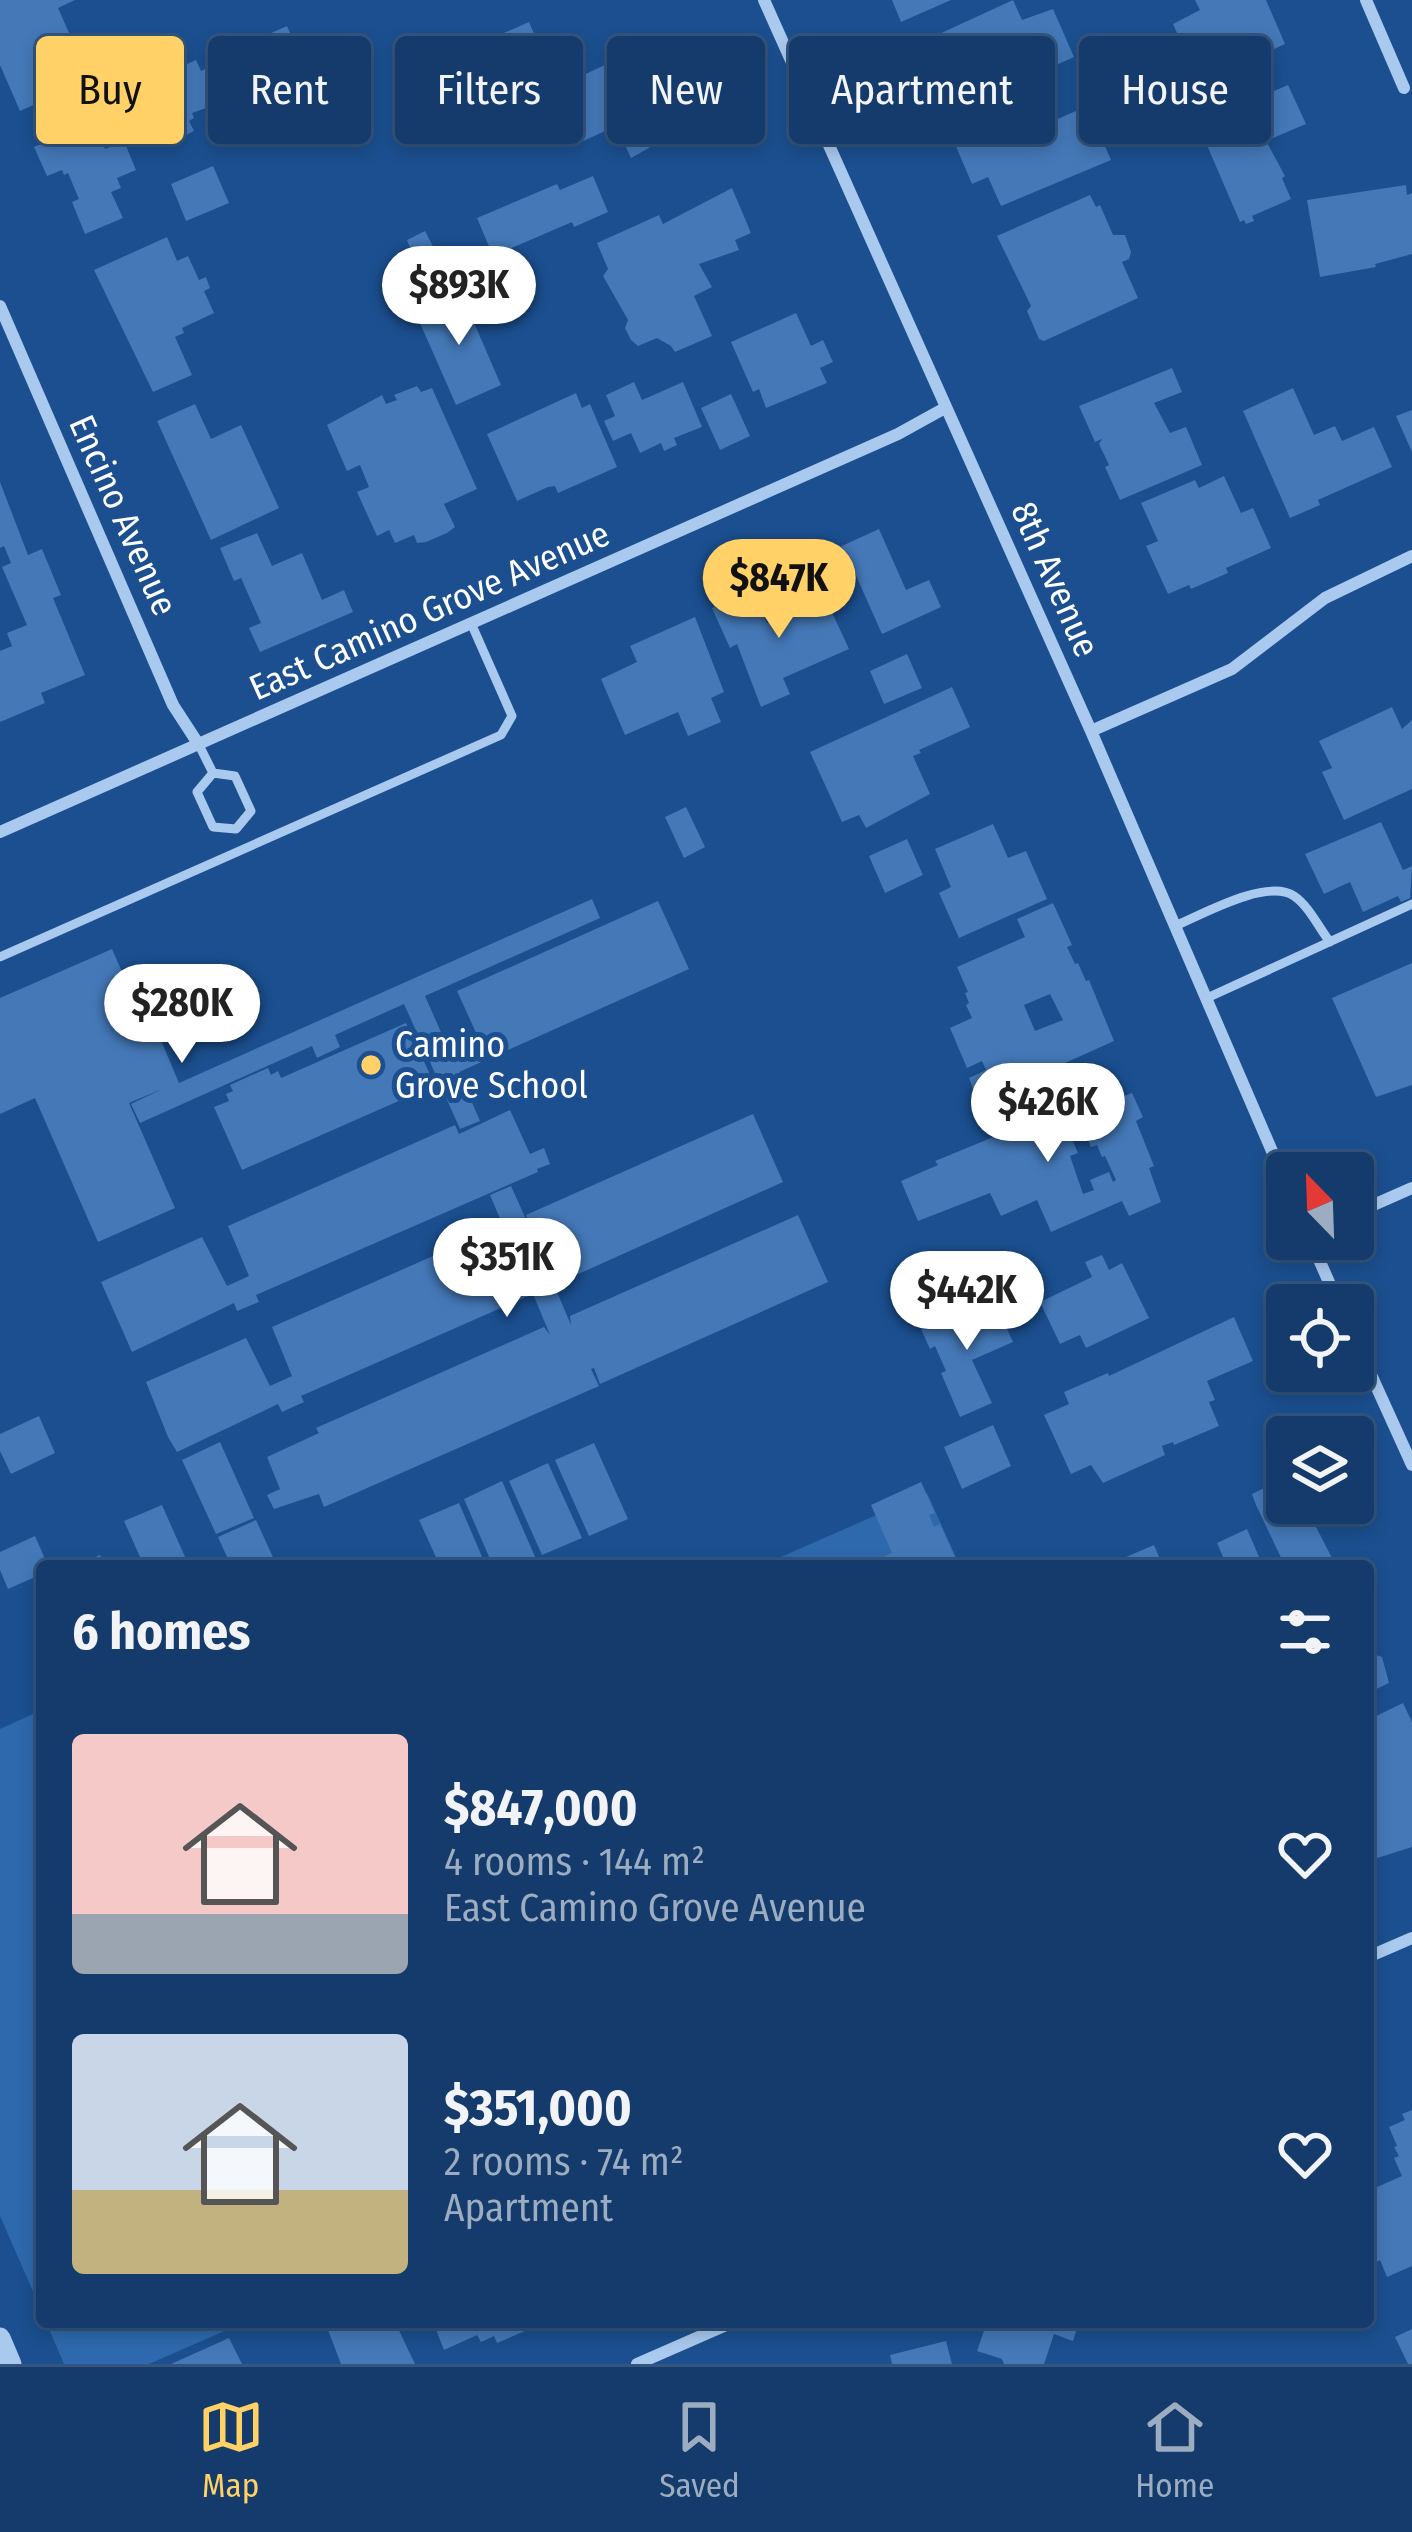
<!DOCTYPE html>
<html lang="en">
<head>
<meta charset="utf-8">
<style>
	body { margin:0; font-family:"Fira Sans Condensed",sans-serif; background:#1d4271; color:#f1f3f6; height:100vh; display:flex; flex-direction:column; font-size:45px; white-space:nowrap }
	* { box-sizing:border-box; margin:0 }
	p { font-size:39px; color:#9dadc1 }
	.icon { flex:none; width:66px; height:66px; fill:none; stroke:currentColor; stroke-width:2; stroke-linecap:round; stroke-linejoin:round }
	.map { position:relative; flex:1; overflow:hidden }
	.panel { position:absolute; left:36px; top:1560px; width:1338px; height:768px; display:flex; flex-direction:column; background:#143b6b; border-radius:12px; box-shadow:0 6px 18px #0003,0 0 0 3px #33557e }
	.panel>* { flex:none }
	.banner { position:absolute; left:36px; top:36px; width:1341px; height:108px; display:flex; gap:24px }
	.needle { width:78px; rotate:337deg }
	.controls { position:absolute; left:1266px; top:1152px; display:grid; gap:24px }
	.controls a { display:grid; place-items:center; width:108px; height:108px; border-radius:12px; background:#143b6b; box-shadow:0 6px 18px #0003,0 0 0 3px #33557e; font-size:60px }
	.price { position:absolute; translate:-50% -102px; padding:0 27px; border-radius:42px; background:#fff; color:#222; font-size:39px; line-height:78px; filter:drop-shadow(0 3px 6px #0008) }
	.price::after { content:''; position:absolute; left:50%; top:72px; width:36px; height:27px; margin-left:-18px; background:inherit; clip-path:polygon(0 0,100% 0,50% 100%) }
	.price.current { background:#ffd166; color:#111 }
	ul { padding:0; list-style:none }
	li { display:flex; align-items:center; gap:36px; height:300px; padding:0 36px }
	li span { display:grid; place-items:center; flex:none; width:336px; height:240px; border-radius:12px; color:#555 }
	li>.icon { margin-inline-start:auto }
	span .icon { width:144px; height:144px; fill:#fffc; stroke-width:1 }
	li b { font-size:51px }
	h2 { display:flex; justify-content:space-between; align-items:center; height:144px; padding:0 36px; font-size:51px }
	.tag { padding:0 42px; border-radius:12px; background:#143b6b; box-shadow:0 6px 18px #0003,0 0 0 3px #33557e; font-size:42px; line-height:108px }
	.tag.current { background:#ffd166; color:#111 }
	.tab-bar { display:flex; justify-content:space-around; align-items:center; height:168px; border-top:3px solid #33557e; background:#143b6b; font-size:33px; color:#9dadc1 }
	.tab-bar a { display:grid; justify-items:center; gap:6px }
	.tab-bar .current { color:#ffd166 }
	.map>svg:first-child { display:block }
</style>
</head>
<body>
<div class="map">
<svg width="1412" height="2364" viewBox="0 0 1412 2364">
	<rect width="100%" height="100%" fill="#1b4f8f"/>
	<path fill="#2e69ad" d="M927,1493l33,73h-200z
		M42,1710v602l-42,-96v-487z
		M46,2322h199l-96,42h-85z"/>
	<path fill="#4478b7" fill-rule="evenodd" d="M0,0h75l-17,8 32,72 -70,31 -20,-46z
		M892,0h59l-50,22z
		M1013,0l9,20 31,-11 21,48 -88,39 4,10 -43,19 -26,-53 24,-12 -8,-25z
		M1195,0h71l19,44 -59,27 -6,-14 -28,9 -19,-42 27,-14z
		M529,22l15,35 -49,22 -16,-35z
		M287,26l22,51 -22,10 -12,-27 -15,6 -11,-23z
		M652,43l12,27 -5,2 18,39 -13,7 8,17 -41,23 -15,-32 -37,17 -13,-28 -21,10 -13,-26z
		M470,51l17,37 -45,20 -14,-33z
		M234,56l17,36 -59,21 2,5 -5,3 5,10 -29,14 -25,-60 56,-25 5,11z
		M1186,64l15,33 -35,16 -15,-33z
		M524,78l9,19 -57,23 -7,-18z
		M1288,85l18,39 -40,17 19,35 -3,2 9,21 -39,17 2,5 -8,3 -2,-4 -4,2 -46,-107 62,-27 4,9z
		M1107,97l14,33 -19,9 9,21 -110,46 -13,-29 -16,7 -17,-40 78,-33 7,16z
		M94,123l11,26 19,-8 12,29 -19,8 4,10 -10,4 12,26 -38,16 -13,-32 7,-3 -11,-26 -4,2 -2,-5 -15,6 -13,-29z
		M213,166l16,37 -43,18 -15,-37z
		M593,176l15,36 -34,15 -2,-5 -79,34 -16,-38 80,-34 3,6z
		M1406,185l1,10 5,-2v61l-37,10 1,3 -56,10 -13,-77z
		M732,188l19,45 -16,7 4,10 -40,14 13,23 -18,9 18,40 -37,16 -4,-6 -14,-8 -19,8 -7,-6 -6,-12 3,-8 -25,-44 5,-7 -11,-26 62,-28 4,9z
		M1090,195l6,12 4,-2 13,30h12l6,17 -2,7 -7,3 16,36 -94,43 -5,-2 -12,-28 4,-5 -34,-70z
		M425,231l24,46 -23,11 -19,-48z
		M167,237l10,24 11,-5 11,24 7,-3 4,11 -6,3 10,22 -32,15 2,5 -9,4 17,38 -39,17 -59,-122z
		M453,286l7,18 5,-2 36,83 -45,20 -36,-82 15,-7 -8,-19z
		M796,313l15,33 12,-6 10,22 -13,6 7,15 -61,25 -7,-19 -6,3 -22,-50z
		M1172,368l10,24 -28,11 16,30 16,-6 16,38 -82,35 -15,-33 4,-2 -10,-21 3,-5 -7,3 -16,-36z
		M634,382l8,18 41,-18 19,45 -28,11 3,7 -13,6 -3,-8 -21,10 -9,-20 -18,8 -9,-20 11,-5 -9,-21z
		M417,386l4,6 11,-4 45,101 -33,15 11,23 -8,6 -21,9 -9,1 -3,-8 -19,8 -6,-13 -12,6 -20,-44 12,-5 -9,-22 -13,6 -20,-46 55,-30 4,9 11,-4 -3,-5z
		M1293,388l21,47 21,-9 7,15 32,-14 18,40 -74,33 2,5 -30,13 -47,-107z
		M576,393l6,15 8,-4 27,63 -59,26 -3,-7 -7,1 -31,14 -30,-67z
		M731,394l19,42 -30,14 -19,-42z
		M195,404l16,35 30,-14 38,83 -68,32 -54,-119z
		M1412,410v42l-16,-36z
		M1224,476l17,37 12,-5 18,40 -45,20 2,5 -37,16 -2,-4 -21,9 -22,-48 12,-5 -17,-38 54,-23 4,8z
		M0,482l28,73 14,-6 19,46 -8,3 32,77 -44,18 4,10 -45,19v-71l12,-5 -5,-13 20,-8 -25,-58 9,-4 -7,-17 -4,2z
		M879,529l27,61 23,-10 12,27 -59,27 -28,-63 -23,10 -11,-25z
		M257,533l15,33 30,-13 20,47 22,-10 9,22 -93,40 -11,-24 12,-5 -20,-45 -7,3 -14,-33z
		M753,591l14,32 58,-26 24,52 -66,29 7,16 -29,13 -24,-63 -7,4 -18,-40z
		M695,617l29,75 -13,6 10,24 -33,14 -10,-24 -53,23 -24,-56 36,-17 -7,-16z
		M907,654l15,34 -38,16 -14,-33z
		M952,687l18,40 -51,23 2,3 -8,3 17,38 -64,34 -7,-13 -17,7 -32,-70z
		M1392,707l10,22 10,-9v69l-68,31 -22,-48 10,-4 -13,-27z
		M686,807l19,40 -21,11 -19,-41z
		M1381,822l22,48 9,-4 -2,32 -9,4 -3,-6 -35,16 -13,-30 -26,12 -19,-40z
		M993,824l15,34 18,-7 21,48 -88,39 -20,-45 12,-6 -16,-38z
		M907,839l16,36 -38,18 -16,-37z
		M592,899l8,19 -175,78 27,61 27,-12 7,15 -27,12 21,49 -20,8 -56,-125 -69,31 5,12 -23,11 -5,-12 -172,77 -9,-19 31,-15 -33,14 46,105 -77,34 -63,-144 -35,16v-116l112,-49 35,80 8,-3 24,57z
		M658,901l31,68 -201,90 -31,-68z
		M1053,903l19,42 -5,2 8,17 3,-1 8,18 3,-1 25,61 -118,53 -1,-3 -18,8 -8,-21 17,-8 -4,-9 -15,7 -17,-40 22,-10 -6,-13 3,-2 -4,-10 3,-1 -11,-25 68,-30 -8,-18zM1050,994l13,26 -28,11 -11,-26z
		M1412,963v122l-36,12 -44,-99z
		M406,1023l29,62 -193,85 -28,-63 15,-6 -3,-7 7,-3 -3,-6 38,-17 3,7 7,-4 3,7z
		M1102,1076l2,6 12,-5 8,19 8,-3 11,24 -7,4 18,45 -5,2 12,34 -32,14 -7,-15 -71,31 -14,-32 -36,16 -11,-23 -72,28 -17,-40 37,-16 -3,-4 95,-39 5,12 29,-13 14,32 -8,3 13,38 11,-4 -4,-10 19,-8 4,10 3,-2 -11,-24 -3,1 -5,-12 -6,2 -22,-53z
		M510,1110l20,44 14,-6 6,16 -13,5 1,3 -282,123 3,7 -22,9 -3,-8 -102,49 -31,-70 101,-45 25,49 22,-10 -21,-50 227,-101 4,9z
		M753,1114l30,68 -229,103 17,40 -1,-9 228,-101 30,67 -228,102 -6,-16 -3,1 8,17 -275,121 -5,-13 -45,15 -7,-14 13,-6 -13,-32 52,-24 -3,-5 228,-101 6,8 -17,-41 -232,102 3,6 -22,10 -4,-8 -101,48 -9,-15 -22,-55 100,-44 24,48 22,-10 -20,-49 229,-101 11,21 -22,-52 21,-9 19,42 -4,-13z
		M1102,1255l7,15 13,-7 27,55 -63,30 -6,-13 -20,9 -20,-42 52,-25 -7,-15z
		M986,1301l11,24 7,-3 9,20 -41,18 20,43 -32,14 -19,-44 5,-2 -11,-25 -5,3 -9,-20z
		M1234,1317l19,44 -46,20 8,19 -6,2 10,24 -45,19 -1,-3 -11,4 3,9 -62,28 -12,-18 -20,9 -27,-59 25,-11 -5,-12 44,-19 1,3z
		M39,1416l16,37 -44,21 -11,-23v-17z
		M993,1425l18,41 -49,23 -18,-42z
		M220,1442l34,76 -38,16 -34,-74z
		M594,1443l34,76 -39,17 -34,-76z
		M548,1463l34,75 -40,17 -33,-74z
		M1287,1477v26h26l8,16 -7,4 18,35 -16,8h-31l-29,-61 -4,-11z
		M502,1481l34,78 -15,7h-28l-29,-67z
		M921,1482l14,31 -6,2 5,12 6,-3 19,42h-95l28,-13 -21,-48z
		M459,1503l27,63h-46l-21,-46z
		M162,1505l27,61h-45l-20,-45z
		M256,1520l21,46h-46l-13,-29z
		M1247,1529l16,37h-36l-10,-23z
		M35,1536l13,30h-6v8l-34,15 -8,-19v-18z
		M1154,1545l9,21h-58z
		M100,1555l5,11h-29z
		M1373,1647l3,8 6,2 7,26 -21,10v-44z
		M1403,1703l9,19v125l-41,13 -3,-140z
		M1412,2110v156l-25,11 -7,-17 -7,4 -5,-12v-61l34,-15 -8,-18 5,-2 -5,-9 3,-1 -8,-19 16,-7 -3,-6z
		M325,2322h70l20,42h-74z
		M433,2322h113l-49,21 -3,-7 -13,6 -4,-7 -33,15z
		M987,2322h92l-6,19 -19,-7 -10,30h-40l-2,-5 -25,-8z
		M1412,2329v35h-4l-13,-27z
		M229,2338l13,26h-71z
		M946,2341l6,23h-60l-2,-9z"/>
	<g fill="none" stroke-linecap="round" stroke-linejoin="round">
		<path stroke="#a9c9ee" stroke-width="9" d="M199,745l14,28
			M213,773l-16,19 16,35 23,2
			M213,773l22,3 16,35 -15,18
			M1175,926c28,-12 92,-48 119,-30 15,10 25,32 36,46
			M0,957l501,-222 11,-19 -41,-93
			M1207,998l205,-94"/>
		<path stroke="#a9c9ee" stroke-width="12" d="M764,0l327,731 196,455
			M1366,0l38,88
			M0,306l173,399 26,40
			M1091,731l141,-62 93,-71 87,-42
			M0,832l898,-398 47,-26
			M1353,1214l59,-26
			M1310,1239l29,66
			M1353,1335l59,130
			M1368,1957l44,-19
			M637,2364l96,-42"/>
		<path stroke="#a9c9ee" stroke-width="21" d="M0,2338l11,26"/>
	</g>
	<circle fill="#ffd166" stroke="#1b4f8f" stroke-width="4.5" cx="371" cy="1065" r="12"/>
	<g text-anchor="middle" stroke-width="10" stroke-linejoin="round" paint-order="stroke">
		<g font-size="36" fill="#fff" stroke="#1b4f8f">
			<text transform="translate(124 515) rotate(66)" y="13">Encino Avenue</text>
			<text transform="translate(1056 579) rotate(66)" y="13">8th Avenue</text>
			<text transform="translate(429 610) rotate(-24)" y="13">East Camino Grove Avenue</text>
		</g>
		<g font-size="36" fill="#fff" stroke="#1b4f8f" text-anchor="start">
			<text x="395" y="1057">Camino<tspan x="395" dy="41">Grove School</tspan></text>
		</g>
	</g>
</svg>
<div class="controls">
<a><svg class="needle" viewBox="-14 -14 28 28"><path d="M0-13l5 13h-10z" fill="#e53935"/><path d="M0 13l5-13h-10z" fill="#9dadc1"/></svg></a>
<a><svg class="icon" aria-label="locate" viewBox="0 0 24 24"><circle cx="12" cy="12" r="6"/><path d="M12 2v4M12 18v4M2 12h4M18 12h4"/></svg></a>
<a><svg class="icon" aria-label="layers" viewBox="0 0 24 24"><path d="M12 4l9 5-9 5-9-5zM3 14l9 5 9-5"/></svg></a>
</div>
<b class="price" style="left:459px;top:348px">$893K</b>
<b class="price current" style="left:779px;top:641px">$847K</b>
<b class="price" style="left:182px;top:1066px">$280K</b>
<b class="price" style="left:1048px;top:1165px">$426K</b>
<b class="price" style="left:507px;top:1320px">$351K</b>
<b class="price" style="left:967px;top:1353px">$442K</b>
<div class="banner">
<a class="tag current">Buy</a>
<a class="tag">Rent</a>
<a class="tag">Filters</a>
<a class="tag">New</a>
<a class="tag">Apartment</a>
<a class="tag">House</a>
</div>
<section class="panel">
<h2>6 homes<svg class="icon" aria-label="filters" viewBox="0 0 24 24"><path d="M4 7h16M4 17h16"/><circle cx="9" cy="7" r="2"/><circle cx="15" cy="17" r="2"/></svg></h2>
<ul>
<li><span style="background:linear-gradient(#f6c9c9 75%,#9aa5b1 0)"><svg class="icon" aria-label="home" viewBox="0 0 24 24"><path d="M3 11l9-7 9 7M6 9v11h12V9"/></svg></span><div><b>$847,000</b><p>4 rooms · 144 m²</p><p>East Camino Grove Avenue</p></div><svg class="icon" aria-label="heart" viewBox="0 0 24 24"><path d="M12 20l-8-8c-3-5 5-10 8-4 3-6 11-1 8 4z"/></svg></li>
<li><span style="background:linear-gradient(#c9d6e8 65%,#c2b280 0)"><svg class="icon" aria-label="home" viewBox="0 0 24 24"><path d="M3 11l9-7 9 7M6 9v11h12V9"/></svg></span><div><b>$351,000</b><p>2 rooms · 74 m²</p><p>Apartment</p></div><svg class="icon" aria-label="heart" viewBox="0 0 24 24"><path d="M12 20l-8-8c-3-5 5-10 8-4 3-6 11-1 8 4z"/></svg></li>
</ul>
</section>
</div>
<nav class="tab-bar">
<a class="current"><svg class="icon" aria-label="map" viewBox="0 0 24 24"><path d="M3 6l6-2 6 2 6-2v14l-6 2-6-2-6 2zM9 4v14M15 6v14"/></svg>Map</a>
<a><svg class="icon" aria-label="saved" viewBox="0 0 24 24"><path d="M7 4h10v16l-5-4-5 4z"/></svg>Saved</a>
<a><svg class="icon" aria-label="home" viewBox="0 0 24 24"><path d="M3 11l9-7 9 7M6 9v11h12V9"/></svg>Home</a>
</nav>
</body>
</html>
